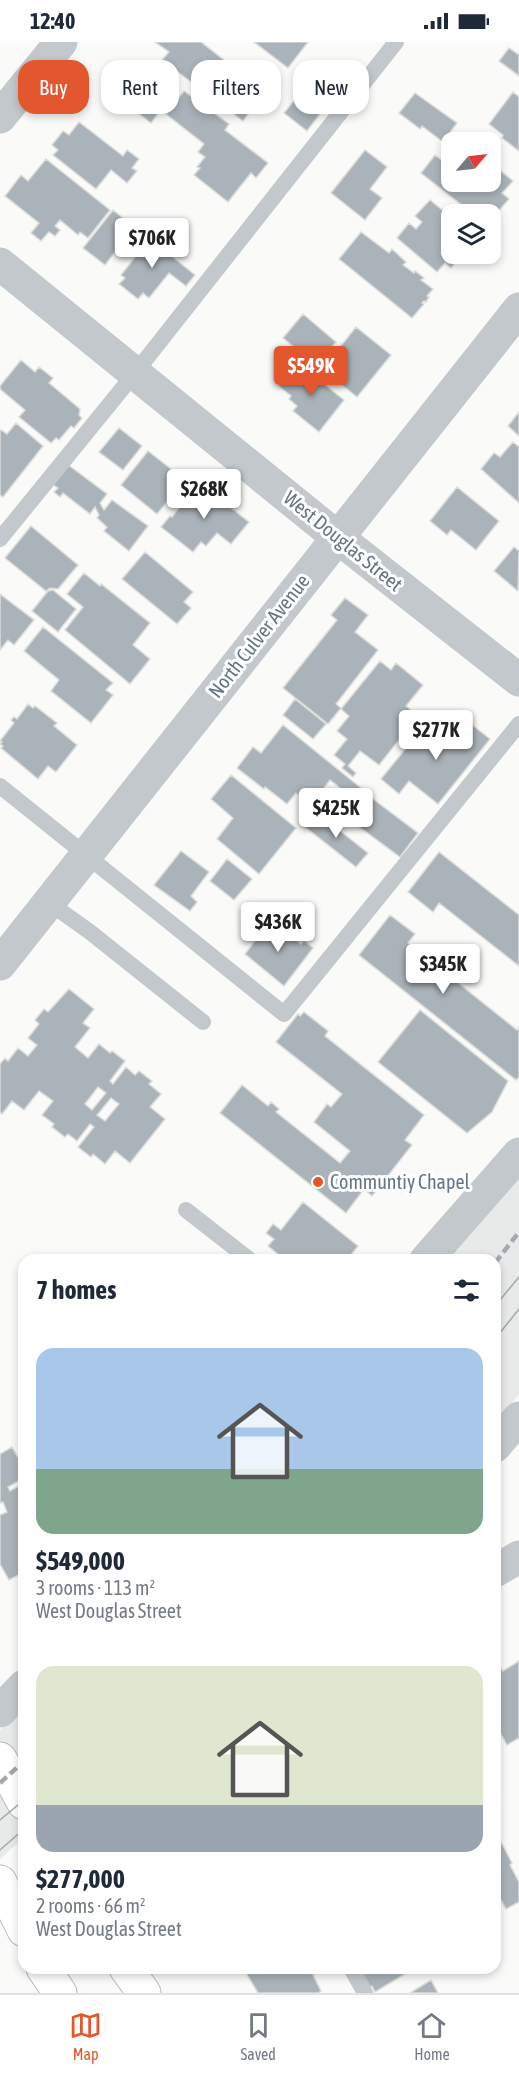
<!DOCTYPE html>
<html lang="en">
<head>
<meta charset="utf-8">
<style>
	body { margin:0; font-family:"Asap Condensed",sans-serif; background:#f6f6f7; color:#1f2937; height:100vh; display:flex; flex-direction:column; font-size:22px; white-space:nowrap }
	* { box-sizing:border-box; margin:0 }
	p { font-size:20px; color:#747a83 }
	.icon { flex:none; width:33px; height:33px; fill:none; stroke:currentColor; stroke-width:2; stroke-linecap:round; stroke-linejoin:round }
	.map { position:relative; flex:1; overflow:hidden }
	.sheet { position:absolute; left:18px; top:1212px; width:483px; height:720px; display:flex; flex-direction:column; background:#fff; border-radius:18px; box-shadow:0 3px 9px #0003 }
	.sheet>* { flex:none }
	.guide { position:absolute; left:18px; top:18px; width:483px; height:54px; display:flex; gap:12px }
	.needle { width:39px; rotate:62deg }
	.tools { position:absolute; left:441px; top:90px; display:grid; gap:12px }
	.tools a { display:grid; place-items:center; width:60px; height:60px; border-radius:12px; background:#fff; box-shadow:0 3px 9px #0003; font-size:30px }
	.price { position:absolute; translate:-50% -51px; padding:0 14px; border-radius:6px; background:#fff; color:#222; font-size:20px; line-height:39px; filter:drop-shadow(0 2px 3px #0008) }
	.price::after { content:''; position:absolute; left:50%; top:36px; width:18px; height:14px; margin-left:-9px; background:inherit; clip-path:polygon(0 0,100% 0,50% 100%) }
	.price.current { background:#e4572e; color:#fff }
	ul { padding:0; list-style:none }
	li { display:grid; align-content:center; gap:12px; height:318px; padding:0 18px }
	li span { display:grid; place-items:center; height:186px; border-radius:18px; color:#555 }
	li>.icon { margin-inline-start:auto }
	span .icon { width:108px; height:108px; fill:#fffc; stroke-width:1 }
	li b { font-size:26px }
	h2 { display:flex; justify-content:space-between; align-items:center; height:72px; padding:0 18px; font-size:26px }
	.tag { padding:0 21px; border-radius:18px; background:#fff; box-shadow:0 3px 9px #0003; font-size:21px; line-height:54px }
	.tag.current { background:#e4572e; color:#fff }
	.status { display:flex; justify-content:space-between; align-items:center; height:42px; padding:0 30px; background:#fff; direction:ltr }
	.status svg { height:16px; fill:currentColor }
	.tabs { display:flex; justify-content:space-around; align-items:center; height:84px; border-top:2px solid #e0e1e3; background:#fff; font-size:16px; color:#747a83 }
	.tabs a { display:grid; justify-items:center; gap:3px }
	.tabs .current { color:#e4572e }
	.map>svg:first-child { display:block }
</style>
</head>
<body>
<div class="status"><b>12:40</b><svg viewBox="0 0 49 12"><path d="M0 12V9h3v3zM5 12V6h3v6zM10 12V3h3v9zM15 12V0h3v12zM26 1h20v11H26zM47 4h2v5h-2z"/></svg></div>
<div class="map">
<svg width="519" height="1951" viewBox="0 0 519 1951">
	<rect width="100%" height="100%" fill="#fafaf8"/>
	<path fill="#e8e9e9" d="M519,1121v231l-24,30v-164h-53z
		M24,1664v131l-24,22v-129z"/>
	<path fill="#aab3b9" stroke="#dcdcda" stroke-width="1.5" fill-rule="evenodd" d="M155,0h46l64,50 -22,29 -81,-61 7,-8z
		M254,0h54l-20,26z
		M509,6l10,7v21l-20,-15z
		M129,19l26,20 1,-3 20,15 -3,4 4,3 7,-9 45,33 -4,6 43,33 -12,15 -5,-5 -23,29 -34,-27 6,-7 -3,-1 8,-10 -7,-5 6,-8 -38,-30 2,-3 -5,-4 -12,16 -22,-17 -2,2 -5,-4 2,-2 -17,-14z
		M301,50l22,18 -16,21 -23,-18z
		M513,50l6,5v54l-17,-13 1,-3 -14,-11z
		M415,51l42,30 -14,19 -21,-16 -2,3 -21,-16z
		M79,80l44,34 4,-6 12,9 -7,9 5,3 -10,12 -16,-13 -15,19 -43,-34 5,-5 -6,-5 11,-14 6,4z
		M365,108l22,17 -17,22 12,9 -17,22 -34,-27z
		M435,113l17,13v14h38v-20l23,19 -11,12 7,6 -19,22v-7h-17l-52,-41z
		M46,117l64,51 -22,28 -8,-6 -2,3 -18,-15 -5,6 5,4 -5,6 -6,-4 -8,9 -10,-8 8,-10 -34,-27 16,-21 7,6z
		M430,158l22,18v36h11l-12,14 -6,-5 -8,9 -40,-34 12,-15 7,6 6,-7 -7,-6z
		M113,168l21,17 -29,38 -22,-17z
		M361,190l28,21 3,-4 14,13 -3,3 11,8 1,-2 9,7 -3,2 12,9 -6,7 2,1 -3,5 -2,-1 -2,2 2,1 -12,14 -73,-59z
		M144,192l51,41 -9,11 -17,-13 -20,25 -6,-5 -5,6 -19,-15 6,-6 -4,-3 19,-24 -6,-4z
		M303,272l33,28 -20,23 -33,-27z
		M356,285l35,28 -34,42 -16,-13 3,-4 -20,-13z
		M21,318l14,12 4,-5 14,11 -4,5 31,26 -1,6 3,3 -8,10 -3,-2 -12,14 -3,-2 -5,5 -32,-26 6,-7 -25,-21v-3z
		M298,321l46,37 -25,32 -26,-21 4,-5 -8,-7 2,-3 -12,-10z
		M519,370v24l-11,-10z
		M16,381l27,23 -40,51 -3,-2v-64l1,-1 6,4z
		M119,386l23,18 -19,24 -24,-18z
		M513,400l6,5v56l-38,-34 13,-16 6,4z
		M148,409l37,29 -28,34 -36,-29z
		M67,422l40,30 -7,9 4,7 8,-10 36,26 -19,25 -25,-20 3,-4 -10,-9 2,-3 -4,-8 -5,7 -27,-21 -3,4 -6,-5 4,-4 -6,-4z
		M199,441l50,39 -18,22 -14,-11 -11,13 -5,-4 -8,10 -32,-25 9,-11 2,1z
		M457,445l42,34 -23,29 -25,-20 -4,5 -17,-14z
		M31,484l47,39 -20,24 -8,-1 -4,3 -41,-33z
		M514,505l5,4 -1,40 -24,-20z
		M145,510l48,40 -9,10 7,6 -14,16 -55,-45z
		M84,531l16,13 1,-2 49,39 -17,22 17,14 -20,25 -65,-54 18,-23 -16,-13z
		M53,548l23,19 -18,23 -26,-21 16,-20z
		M0,552l34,26 -20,25 -6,-5 -8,10z
		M345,556l23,17 -13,17 23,18 -42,54 5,4 -13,16 -45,-36 54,-68 -6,-5z
		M43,585l70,56 -7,7 7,5 -22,28 -40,-32 8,-11 -35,-29z
		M380,619l11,9 5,-7 27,22 -17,21 12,10 -39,49 -19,-14 -12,15 8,7 -3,4 -11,-9 3,-4 -11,-9 13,-16 -10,-8 12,-15 -8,-7z
		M295,657l31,25 -13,15 -30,-24z
		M28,662l5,4 2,-2 22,17 -3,3 23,19 -21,27 -8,-6 -10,13 -37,-31 2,-2 -3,-2 2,-2 -2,-1 14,-18 -3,-3 3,-3 3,2z
		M466,678l24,19 -52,65 -29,-23 -10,13 -18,-15 43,-53 23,18z
		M283,683l78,63 -8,10 -23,-18 -19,25 -15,-12 -9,11 -22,-17 -1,2 -27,-21 16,-21 8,6z
		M231,733l65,53 -37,46 -42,-35 16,-21 -22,-19z
		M365,751l53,40 -18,24 -54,-40z
		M315,769l53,42 -12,14 -52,-41z
		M181,809l28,21 -18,24 6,6 -7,9 -36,-26z
		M439,810l80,63v51l-80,-63 -6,9 -25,-20z
		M227,817l25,20 -18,21 -24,-19z
		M390,873l25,19 -7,9 109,87 2,-3v50l-3,3 -157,-125z
		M271,878l30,24 3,-3 9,7 -29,38 -39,-32z
		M69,947l25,20 -11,14 7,5 -15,19 13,11 11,-14 11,9 2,-2 13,10 -15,20 3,3 13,-17 9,8 4,-4 13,10 -3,3 12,10 -11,13 15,12 -35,44 -15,-12 -10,13 -12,-10 -2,3 -13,-10 16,-20 -4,-3 -13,17 -9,-7 -3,3 -13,-10 2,-3 -12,-9 11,-14 -14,-10 -15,19 -12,-9 -10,13 -2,-2v-48l5,-6 3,3 10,-13 10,8 9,-11 -9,-7 11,-14 -4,-4 9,-11 4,3zM98,1045l8,6 -14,17 -7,-6zM111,1056l8,6 -14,17 -8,-6z
		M420,968l88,71 -16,31 -25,21 -89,-71z
		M304,970l24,19 -3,5 99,79 -19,25 7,5 -40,51 -8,-7 -18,24 -126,-100 22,-28 26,21 3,-4 8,7 -3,3 64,51 10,-12 -36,-29 13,-18 4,3 11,-13 -66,-52 22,-28 2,2z
		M303,1160l55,44 -11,14h-62l-17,-14 6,-7 -8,-6 7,-9 8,6z
		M12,1405l8,14 2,-2 2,3v16l-16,9 2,4 14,-8v89l-15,8 -9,-16v-49l7,-3 -4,-10 -3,1v-49z
		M519,1619v77l-12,7 -12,-22v-51l6,-4 2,3z
		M498,1794l14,27 -2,2 9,17v20l-13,7 -11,-19v-53z
		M243,1926h81l-11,7 8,16 -3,2h-60z
		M359,1926h56l-40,24 -3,-6 -2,1z
		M431,1938l7,13h-28z"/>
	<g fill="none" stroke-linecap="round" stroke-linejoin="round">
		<defs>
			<path id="primary" d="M0,1717l24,44
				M0,1840l24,48
				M43,1926l17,25
				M126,1926l18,25"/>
		</defs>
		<use href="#primary" stroke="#b5babe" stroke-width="35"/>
		<path stroke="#c3c8cc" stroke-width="16" d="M0,497l135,-166 261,-331
			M0,744l284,228 235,-290
			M48,860l42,30 113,90
			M186,1168l64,50
			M351,1926l14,25"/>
		<path stroke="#c3c8cc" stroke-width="33" d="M0,75l61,-75
			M0,222l337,273 182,143
			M0,922l519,-655
			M426,1218l93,-106
			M495,1404l24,-28
			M495,1529l24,-14
			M0,1669l24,-25"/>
		<use href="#primary" stroke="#fff" stroke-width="33"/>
		<path stroke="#a2aab0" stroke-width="1.5" d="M495,1264l24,-29
			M495,1297l24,-30
			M0,1778l24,-20
			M0,1808l24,-21"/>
		<path stroke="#a2aab0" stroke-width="4.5" stroke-dasharray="9 4.5" stroke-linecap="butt" d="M495,1221l24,-31
			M0,1741l24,-22"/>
	</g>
	<circle fill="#e4572e" stroke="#fff" stroke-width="2" cx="318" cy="1140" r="6"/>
	<g text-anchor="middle" stroke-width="6" stroke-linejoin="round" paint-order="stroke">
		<g font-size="20" fill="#657683" stroke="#fff">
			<text transform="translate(343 499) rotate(39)" y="7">West Douglas Street</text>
			<text transform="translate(259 594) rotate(-52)" y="7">North Culver Avenue</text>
		</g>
		<g font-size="20" fill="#657683" stroke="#fff" text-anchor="start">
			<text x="330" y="1147">Communtiy Chapel</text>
		</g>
	</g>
</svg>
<div class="tools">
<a><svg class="needle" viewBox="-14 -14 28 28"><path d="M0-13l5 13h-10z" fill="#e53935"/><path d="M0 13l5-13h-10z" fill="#747a83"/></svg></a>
<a><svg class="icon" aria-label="layers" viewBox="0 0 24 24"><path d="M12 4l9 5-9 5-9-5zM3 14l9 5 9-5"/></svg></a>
</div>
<b class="price" style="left:152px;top:227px">$706K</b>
<b class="price current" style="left:311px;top:355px">$549K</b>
<b class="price" style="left:204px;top:478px">$268K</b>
<b class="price" style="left:436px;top:719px">$277K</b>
<b class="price" style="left:336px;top:797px">$425K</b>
<b class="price" style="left:278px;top:911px">$436K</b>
<b class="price" style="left:443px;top:953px">$345K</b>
<div class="guide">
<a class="tag current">Buy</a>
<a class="tag">Rent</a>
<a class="tag">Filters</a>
<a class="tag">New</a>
</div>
<section class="sheet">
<h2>7 homes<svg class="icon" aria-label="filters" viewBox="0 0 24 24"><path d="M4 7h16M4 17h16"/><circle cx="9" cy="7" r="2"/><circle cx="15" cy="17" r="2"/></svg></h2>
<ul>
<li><span style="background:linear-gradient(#a9c7e8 65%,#7fa58c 0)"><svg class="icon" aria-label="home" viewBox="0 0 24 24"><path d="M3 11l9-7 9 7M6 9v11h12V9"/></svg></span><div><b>$549,000</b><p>3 rooms · 113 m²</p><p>West Douglas Street</p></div></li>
<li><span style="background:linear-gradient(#dfe7d0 75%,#9aa5b1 0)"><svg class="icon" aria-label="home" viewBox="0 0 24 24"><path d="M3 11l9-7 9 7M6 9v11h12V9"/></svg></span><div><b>$277,000</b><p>2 rooms · 66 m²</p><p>West Douglas Street</p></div></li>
</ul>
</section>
</div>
<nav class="tabs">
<a class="current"><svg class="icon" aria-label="map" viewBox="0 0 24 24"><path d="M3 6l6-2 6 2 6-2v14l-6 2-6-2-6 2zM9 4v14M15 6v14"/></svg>Map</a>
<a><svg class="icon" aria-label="saved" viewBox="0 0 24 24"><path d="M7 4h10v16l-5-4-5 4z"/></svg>Saved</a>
<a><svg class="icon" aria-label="home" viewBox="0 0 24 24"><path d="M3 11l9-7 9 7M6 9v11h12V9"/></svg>Home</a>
</nav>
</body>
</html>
